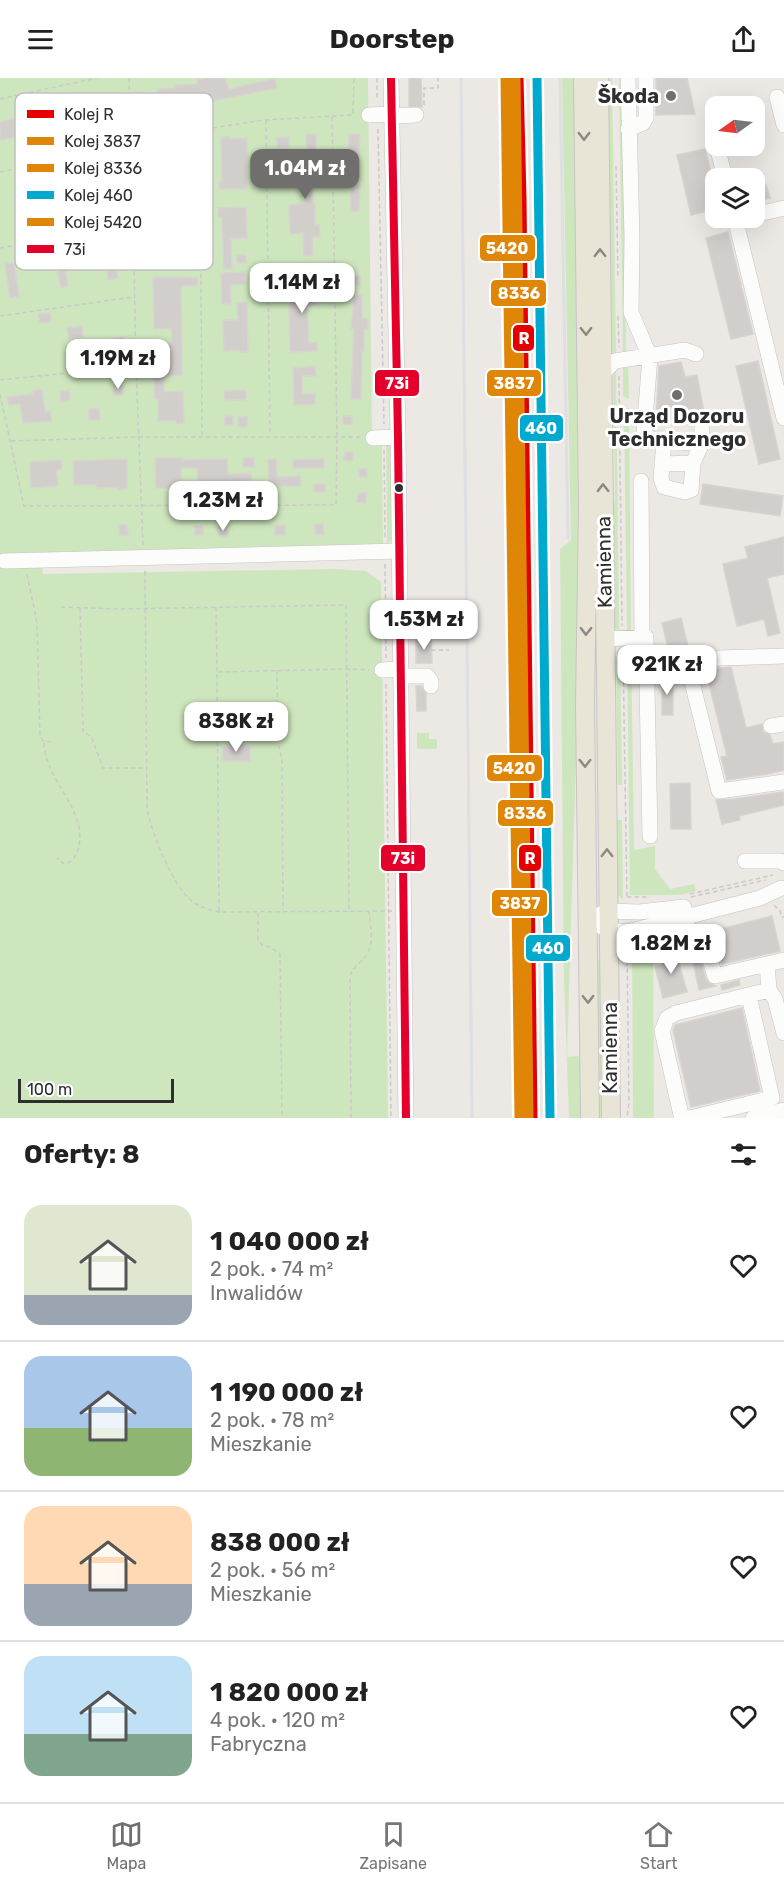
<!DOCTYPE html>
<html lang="pl">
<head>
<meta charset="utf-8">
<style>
	body { margin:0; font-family:Rubik,sans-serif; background:#f2f2f2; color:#222; height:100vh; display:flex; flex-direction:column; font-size:22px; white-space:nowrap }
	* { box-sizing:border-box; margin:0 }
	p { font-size:20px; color:#767676 }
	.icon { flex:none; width:33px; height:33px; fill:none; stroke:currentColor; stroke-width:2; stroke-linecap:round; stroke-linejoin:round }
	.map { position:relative; height:1040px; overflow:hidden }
	.panel { display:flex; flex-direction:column; background:#fff; flex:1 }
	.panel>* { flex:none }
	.needle { width:39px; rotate:256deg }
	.tools { position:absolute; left:705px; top:18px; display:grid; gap:12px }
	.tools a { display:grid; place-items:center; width:60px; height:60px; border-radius:12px; background:#fff; box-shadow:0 6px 24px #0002; font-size:30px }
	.scale { position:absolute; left:18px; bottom:15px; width:156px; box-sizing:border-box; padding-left:6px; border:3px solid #2e2e2e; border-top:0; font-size:16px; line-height:21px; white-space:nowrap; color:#2e2e2e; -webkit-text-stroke:4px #fff; paint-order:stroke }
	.price { position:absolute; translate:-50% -51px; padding:0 14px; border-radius:12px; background:#fff; color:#222; font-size:20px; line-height:39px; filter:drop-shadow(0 2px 3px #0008) }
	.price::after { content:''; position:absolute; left:50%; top:36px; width:18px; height:14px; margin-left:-9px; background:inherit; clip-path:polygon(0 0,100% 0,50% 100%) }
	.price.selected { background:#706f6e; color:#fff }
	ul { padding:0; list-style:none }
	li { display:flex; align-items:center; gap:18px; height:150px; padding:0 24px }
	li+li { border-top:2px solid #e0e0e0 }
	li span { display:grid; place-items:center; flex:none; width:168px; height:120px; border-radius:18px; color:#555 }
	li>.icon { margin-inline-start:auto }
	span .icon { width:72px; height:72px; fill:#fffc; stroke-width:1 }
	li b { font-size:26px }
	h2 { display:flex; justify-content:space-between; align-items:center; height:72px; padding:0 24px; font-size:26px }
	header { display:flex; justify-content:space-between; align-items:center; height:78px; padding:0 24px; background:#fff; font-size:27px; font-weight:700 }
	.dock { display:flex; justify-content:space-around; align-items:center; height:84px; border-top:2px solid #e0e0e0; background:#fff; font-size:16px; color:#767676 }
	.dock a { display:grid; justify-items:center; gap:3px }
	.dock .selected { color:#706f6e }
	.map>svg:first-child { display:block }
</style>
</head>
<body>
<header><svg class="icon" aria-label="menu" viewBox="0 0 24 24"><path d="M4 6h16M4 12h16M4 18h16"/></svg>Doorstep<svg class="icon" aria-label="share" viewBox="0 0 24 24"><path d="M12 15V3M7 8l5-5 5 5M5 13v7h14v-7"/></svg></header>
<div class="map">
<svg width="784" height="1040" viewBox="0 0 784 1040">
	<rect width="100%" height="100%" fill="#ece8e4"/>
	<path fill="#cee6be" d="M0,0h368l4,362h10l1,105 -341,12 1,17 292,-5 31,2 15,11 7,536h-388z
		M562,0h14l5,515 -14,464 12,-1 4,23 1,39h-15l-5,-138 -4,-431 11,-9z
		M603,0h9l4,276 -8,-5z
		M619,0h4l3,277h-3z
		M623,287h5l1,34 -6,-3z
		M616,291l3,262 -6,-5 -3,-79 5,-49 -2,-121z
		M626,330h3l2,225 -4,-1 -3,-222z
		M386,362h5l1,99 -5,5z
		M631,564l3,208 21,-4v23l15,20 24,-5 2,7 -16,4h-50l-3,-252z
		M620,569l2,138h-4l-2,-122 1,-10z
		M417,655h12v6h8v10h-20z
		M617,742h5l1,80 -6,-7 -3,-14z
		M653,859l1,181h-21l-1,-174 7,-6z
		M593,882h10l1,158h-9z"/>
	<path fill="#d1cecb" stroke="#d7d4d0" stroke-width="1.5" d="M208,0h17l4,11 46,-10 2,9 -71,14 -12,1v-6h-37v-8l18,-1v-3l22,-1v-4z
		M409,0h12l1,29 -13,-1z
		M656,0h31l8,36 -39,1z
		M135,14h9l1,11 -9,1z
		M45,33l2,13 25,-4 2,10 -18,4 1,6 -14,3 -1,-3 -22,3 -1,-7 -19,4v-18z
		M306,56h10v36h-4l1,33h2v23l4,-1 1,12h-8l1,18 -9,1 -1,-23 -13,1 -1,-29 16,-1 -1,-17h-15l-1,-11 15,-1v-15h4z
		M349,56h11l-2,29h-10z
		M229,58v3l18,-1v51h-28v-8h3l-1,-44z
		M289,59v10l-12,1v-10z
		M705,71l11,44v16l-25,6 -14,-60z
		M275,77h9v10h-9z
		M111,101l5,28 -17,2 -2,-15 -13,1 1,18 -7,1 1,2 -9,2 -4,-22 -18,4 3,20 -28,4 -3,-17h-5l-1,-9 30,-7z
		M350,107h10l-1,26h-8z
		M766,107l4,13 -16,4v-14z
		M246,129l1,31 -16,1 1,30h-8l-2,-52h-4v-9z
		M728,154l25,102 -22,5 -25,-101z
		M114,175l4,25 -10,2 -3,-26z
		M66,177l2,11 -3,1 3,19 -7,2 -6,-31z
		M237,177h9v8h-9z
		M14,185l5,33 -9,2 -5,-34z
		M244,194v12l-14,1 1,19h-9l-1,-31z
		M305,194h9l3,33 -10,1 2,37 8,-1v9l-27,1 -1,-51 14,-1 -1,-17h-12v-8h15z
		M350,198h10v9l-11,-1z
		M166,199l31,1 1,7 -17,1 1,89 -18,1v16l19,-1 1,32 -8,1v-3h-18v-22h-3l-1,-32h4l-1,-23h15l-1,-16 -17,1 -1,-51z
		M353,217h9v23l6,1v10h-4v22h-2l-1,48h-10l3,-70h-3l1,-11h1z
		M247,224l1,50h-9v-2l-15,1 -1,-31h15l-1,-17z
		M50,235l1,9 -11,1 -2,-9z
		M82,248l1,11 -14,2 -2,-11z
		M124,259l1,10 -12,1 -1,-10z
		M758,283l22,98 -21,5 -23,-98z
		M681,284l4,15 12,-2 7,37 -4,1 1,6 -45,1 3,-54z
		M315,288l1,10h-14v18l13,-1v11l-21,1 -1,-37z
		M114,307h8l1,10h-9z
		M42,311l3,23 5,-1 2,10 -29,2 -3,-19 -11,1 -2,-8 26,-3 -1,-3z
		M69,312l1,10 -9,2 -1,-10z
		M246,312v10h-21l-1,-9z
		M99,330l1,12h-11v-11z
		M225,338h8v9h-8z
		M343,338h9v9l-9,-1z
		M238,339h9v9l-8,1z
		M345,374h8v9l-9,-1z
		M155,380h28v2l44,-1 1,15 23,-1v8l-40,1v6h-13l-1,-20h-16v20h-25z
		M243,380h11v9h-11z
		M127,381v30l-9,1v-3l-21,1 -1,-4 -22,1 -1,-24z
		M276,381l1,18 23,-1 1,10h-32l-1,-26z
		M324,381v9h-31v-8z
		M61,382l1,9 -6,1 2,16 -27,2 -1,-26z
		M359,391h8v8h-8z
		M314,406h11v8h-11z
		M703,406l80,12 -3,20 -80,-12z
		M358,415h8v10l-9,-1z
		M315,446h8l1,10h-9z
		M119,447h8l1,10h-8z
		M203,447v10h-8v-9z
		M285,447v10h-10v-9z
		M218,449h9l1,9h-9z
		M784,459v37l-17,4 13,55 -12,3 -4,-17 -27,7 -14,-62 25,-6 -3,-11z
		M681,540l9,36 -19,5 -9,-36z
		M416,560h15l1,25h-16z
		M731,589l15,61 16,-4 1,8 7,3 3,9 11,-2v28l-16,4 -41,6 -6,-23 6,-1 -21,-84 15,-4z
		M662,600h11v37h-11z
		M416,608h5l5,8v17h-9z
		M229,665h16v3h5v15h-28l1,-14h5z
		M690,705l1,46h-20l-1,-45z
		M783,714l1,13 -45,11 1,4 -18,4 -6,-24 19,-1z
		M772,838l8,35 -58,13 -9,-27 -4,-5z
		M689,863l7,5 10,33 3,4 7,3 -17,4z
		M675,871l12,43 -24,6 -8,-31 8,-2 -2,-13z
		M739,902l1,5 -18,5 -1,-5z
		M742,930l18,83 -69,16 -18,-77 2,-5z"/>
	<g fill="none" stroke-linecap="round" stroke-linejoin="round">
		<defs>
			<path id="minor" d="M391,0l7,359 8,681
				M628,0l4,159 -1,75 19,45 -6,75c6,8 10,9 20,9l-3,37 3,9 21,5 6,-2 2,-27 8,-18 1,-15
				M777,19l7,28
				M369,37l23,-1
				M392,38l24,-1
				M628,51l15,-6 3,-5v-40
				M717,68l8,32
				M754,137l30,-7
				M735,140l49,200
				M602,296l13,-13 70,-11 11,4
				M373,360l25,-1
				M664,363l28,2
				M662,386l31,-1
				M641,403l1,156
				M4,483l396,-10
				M605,561l41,-2 4,199
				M784,578l-64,2 -17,4 -5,3 -5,8 -1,9 27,109 65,-9
				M382,592l19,-1
				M401,598h26l4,5v5
				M771,648l13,-2
				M745,783h35l4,2
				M598,837l9,-4 32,1 45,-5
				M675,840l29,22 11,36 52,-12
				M587,841l21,11 19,2 133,-34 21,-10
				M769,912l6,9 9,34
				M687,1040l-6,-3 -19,-84 5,-13 9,-5 93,-23 -2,-26 17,-4
				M690,1040l82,-20 -23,-102
				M753,1040l31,-8"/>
			<path id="major" d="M583,0l5,429 -3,198 5,413
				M599,0l12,1040"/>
		</defs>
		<use href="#minor" stroke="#c5c4c5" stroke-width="16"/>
		<use href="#major" stroke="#c6c5c4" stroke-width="20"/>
		<path stroke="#c9c9c8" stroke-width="1.5" stroke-dasharray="4.5 3" stroke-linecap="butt" d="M129,0l2,63 6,11 -4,60 3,154 7,179
			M377,0v22
			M0,21l97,-21
			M424,27v-17h14v-10
			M353,35l1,-35
			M266,42l4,315
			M378,51l6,295
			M200,53l2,304
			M616,88l2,112
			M0,94l134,-26 66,-16 63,-10 90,-5
			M0,170l132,-23
			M0,238l133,-19
			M618,238l1,31
			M619,298l3,250
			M0,302l136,-14
			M0,316l24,112 312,-1 1,-69 -5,-321
			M11,363l128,-4h221
			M384,372l1,88
			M385,486l1,94
			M145,493l2,238c5,24 26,79 46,93 7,5 17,8 26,10l173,-1
			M27,496l10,49 3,112 3,6 10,1
			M61,529l55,2 230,-4 3,304
			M216,529l1,64
			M80,530l3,124 8,4 12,32h43
			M431,572h18
			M623,574l4,247
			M277,592l1,73 4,17 1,150
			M386,606l5,434
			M44,665c0,7 2,15 5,22 11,27 40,56 28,87 -3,7 -6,11 -13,12l-7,-6
			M690,816l83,-19
			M627,819h23
			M691,819l75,-17
			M774,827l6,6 2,6h2
			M219,833l-2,-239 130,-3 22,1
			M258,835v27l4,5 8,2 10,7 2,164
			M627,868l2,156 -2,16
			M351,1040l-1,-142c3,-11 14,-14 18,-24 6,-11 2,-28 1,-40"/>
		<use href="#minor" stroke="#fcfcfb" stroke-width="15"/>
		<use href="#major" stroke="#e8e4d6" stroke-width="18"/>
		<path stroke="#dfdfe1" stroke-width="3" d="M461,0l11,1040
			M506,0l11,1040
			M560,0l8,460"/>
		<defs>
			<path id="bus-1" d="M391,0l7,359 8,681"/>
		</defs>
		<use href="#bus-1" stroke="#fff" stroke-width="12"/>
		<use href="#bus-1" stroke="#e4002b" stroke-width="8"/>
		<defs>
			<path id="rail-1" d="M519,0l3,120 11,920"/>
			<path id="rail-2" d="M509,0l3,120 10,920"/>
			<path id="rail-3" d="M516,0l13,1040"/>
			<path id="rail-4" d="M537,0l13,1040"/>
			<path id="rail-5" d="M505,0l14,1040"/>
		</defs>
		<use href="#rail-1" stroke="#fff" stroke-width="14"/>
		<use href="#rail-2" stroke="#fff" stroke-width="14"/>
		<use href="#rail-3" stroke="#fff" stroke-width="14"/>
		<use href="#rail-4" stroke="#fff" stroke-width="14"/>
		<use href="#rail-5" stroke="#fff" stroke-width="14"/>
		<use href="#rail-1" stroke="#e50000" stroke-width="9"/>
		<use href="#rail-2" stroke="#e08607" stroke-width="9"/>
		<use href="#rail-3" stroke="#e08607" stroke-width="9"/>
		<use href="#rail-4" stroke="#00a9ce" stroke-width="9"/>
		<use href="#rail-5" stroke="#e08607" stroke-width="9"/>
	</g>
	<defs><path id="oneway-chevron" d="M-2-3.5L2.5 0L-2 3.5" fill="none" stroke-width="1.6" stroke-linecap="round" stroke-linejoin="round" transform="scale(1.5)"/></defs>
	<g stroke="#8b8982">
		<use href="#oneway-chevron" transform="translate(584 58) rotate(90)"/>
		<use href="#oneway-chevron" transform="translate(600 175) rotate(-91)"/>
		<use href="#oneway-chevron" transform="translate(586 253) rotate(89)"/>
		<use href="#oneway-chevron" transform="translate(603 410) rotate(-91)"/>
		<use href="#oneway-chevron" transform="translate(586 553) rotate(91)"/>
		<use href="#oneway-chevron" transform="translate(585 685) rotate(90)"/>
		<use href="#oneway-chevron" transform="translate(607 775) rotate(-90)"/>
		<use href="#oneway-chevron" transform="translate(588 921) rotate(89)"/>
	</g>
	<g fill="#706f6e" stroke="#fff" stroke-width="2">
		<circle cx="671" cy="18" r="6"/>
		<circle cx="677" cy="317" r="6"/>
	</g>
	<circle fill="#2e2e2e" stroke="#fff" stroke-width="2" cx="399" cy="410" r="5"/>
	<g text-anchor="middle" stroke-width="6" stroke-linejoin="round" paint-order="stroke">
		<g font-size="20" font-weight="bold" fill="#2e2e2e" stroke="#fff" text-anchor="end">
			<text x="659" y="25">Škoda</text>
			<text x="677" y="345" text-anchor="middle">Urząd Dozoru<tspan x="677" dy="23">Technicznego</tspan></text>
		</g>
		<g font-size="20" fill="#2e2e2e" stroke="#fff">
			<text transform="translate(604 484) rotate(-91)" y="7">Kamienna</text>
			<text transform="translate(610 970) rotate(-90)" y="7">Kamienna</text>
		</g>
	</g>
	<rect x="15" y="15" width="198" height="177" rx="9" fill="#fff" stroke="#c0c0c0" stroke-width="1.5"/>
	<rect x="27" y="32" width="27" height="8" fill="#e50000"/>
	<rect x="27" y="59" width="27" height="8" fill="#e08607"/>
	<rect x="27" y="86" width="27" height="8" fill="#e08607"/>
	<rect x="27" y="113" width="27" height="8" fill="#00a9ce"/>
	<rect x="27" y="140" width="27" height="8" fill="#e08607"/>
	<rect x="27" y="167" width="27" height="8" fill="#e4002b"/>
	<g font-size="16" fill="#2e2e2e">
		<text x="64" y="42">Kolej R</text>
		<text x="64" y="69">Kolej 3837</text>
		<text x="64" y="96">Kolej 8336</text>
		<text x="64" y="123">Kolej 460</text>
		<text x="64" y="150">Kolej 5420</text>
		<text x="64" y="177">73i</text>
	</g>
	<g stroke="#fff" stroke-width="2">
		<rect x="479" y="156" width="57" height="28" rx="6" fill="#e08607"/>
		<rect x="490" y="201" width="57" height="28" rx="6" fill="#e08607"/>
		<rect x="512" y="246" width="23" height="28" rx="6" fill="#e50000"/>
		<rect x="374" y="291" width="46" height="28" rx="6" fill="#e4002b"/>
		<rect x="486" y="291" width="56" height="28" rx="6" fill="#e08607"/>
		<rect x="519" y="336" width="45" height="28" rx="6" fill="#00a9ce"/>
		<rect x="486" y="676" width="57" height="28" rx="6" fill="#e08607"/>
		<rect x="497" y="721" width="57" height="28" rx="6" fill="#e08607"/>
		<rect x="380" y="766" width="46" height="28" rx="6" fill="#e4002b"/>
		<rect x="518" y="766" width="24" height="28" rx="6" fill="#e50000"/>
		<rect x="491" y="811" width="57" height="28" rx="6" fill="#e08607"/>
		<rect x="525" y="856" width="46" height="28" rx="6" fill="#00a9ce"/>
	</g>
	<g font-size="16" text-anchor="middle" font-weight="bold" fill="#fff">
		<text x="507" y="176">5420</text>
		<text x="519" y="221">8336</text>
		<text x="524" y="266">R</text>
		<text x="397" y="311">73i</text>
		<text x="514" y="311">3837</text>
		<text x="541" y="356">460</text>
		<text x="514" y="696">5420</text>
		<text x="525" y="741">8336</text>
		<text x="403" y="786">73i</text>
		<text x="530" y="786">R</text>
		<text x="520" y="831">3837</text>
		<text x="548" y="876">460</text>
	</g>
</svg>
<div class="tools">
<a><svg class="needle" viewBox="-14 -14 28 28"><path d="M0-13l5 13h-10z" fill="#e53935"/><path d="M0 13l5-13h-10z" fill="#767676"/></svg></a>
<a><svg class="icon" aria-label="layers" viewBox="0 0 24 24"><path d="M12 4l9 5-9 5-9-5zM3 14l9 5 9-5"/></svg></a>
</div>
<div class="scale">100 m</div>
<b class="price selected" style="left:305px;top:122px">1.04M zł</b>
<b class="price" style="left:302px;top:236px">1.14M zł</b>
<b class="price" style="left:118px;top:312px">1.19M zł</b>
<b class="price" style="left:223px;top:454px">1.23M zł</b>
<b class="price" style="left:424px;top:573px">1.53M zł</b>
<b class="price" style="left:667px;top:618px">921K zł</b>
<b class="price" style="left:236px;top:675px">838K zł</b>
<b class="price" style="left:671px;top:897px">1.82M zł</b>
</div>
<section class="panel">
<h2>Oferty: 8<svg class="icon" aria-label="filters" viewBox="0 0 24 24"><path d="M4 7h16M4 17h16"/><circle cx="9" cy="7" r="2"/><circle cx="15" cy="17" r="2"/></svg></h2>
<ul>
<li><span style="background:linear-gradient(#dfe7d0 75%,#9aa5b1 0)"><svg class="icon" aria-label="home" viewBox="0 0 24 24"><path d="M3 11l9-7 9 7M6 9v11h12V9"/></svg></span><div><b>1 040 000 zł</b><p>2 pok. · 74 m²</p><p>Inwalidów</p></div><svg class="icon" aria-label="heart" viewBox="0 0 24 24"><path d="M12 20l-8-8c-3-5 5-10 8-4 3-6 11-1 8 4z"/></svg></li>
<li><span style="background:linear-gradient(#a9c7e8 60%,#8fb573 0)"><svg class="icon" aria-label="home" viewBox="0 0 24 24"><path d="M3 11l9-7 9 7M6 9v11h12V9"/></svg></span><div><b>1 190 000 zł</b><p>2 pok. · 78 m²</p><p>Mieszkanie</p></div><svg class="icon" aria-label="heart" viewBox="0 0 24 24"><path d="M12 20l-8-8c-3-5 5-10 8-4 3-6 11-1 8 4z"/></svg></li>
<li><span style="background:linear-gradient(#ffd9b3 65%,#9aa5b1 0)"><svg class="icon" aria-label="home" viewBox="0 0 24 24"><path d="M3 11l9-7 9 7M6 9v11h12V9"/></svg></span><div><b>838 000 zł</b><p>2 pok. · 56 m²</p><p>Mieszkanie</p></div><svg class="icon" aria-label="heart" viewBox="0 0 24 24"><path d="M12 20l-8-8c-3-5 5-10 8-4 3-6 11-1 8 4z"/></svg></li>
<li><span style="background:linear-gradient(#bfe0f5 65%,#7fa58c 0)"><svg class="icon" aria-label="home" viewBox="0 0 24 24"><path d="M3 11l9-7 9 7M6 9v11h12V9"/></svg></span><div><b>1 820 000 zł</b><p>4 pok. · 120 m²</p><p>Fabryczna</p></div><svg class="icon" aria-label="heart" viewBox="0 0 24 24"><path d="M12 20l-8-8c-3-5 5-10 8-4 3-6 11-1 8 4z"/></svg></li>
</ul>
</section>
<nav class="dock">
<a class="selected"><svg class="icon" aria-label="map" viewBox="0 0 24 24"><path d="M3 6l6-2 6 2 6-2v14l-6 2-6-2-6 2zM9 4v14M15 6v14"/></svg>Mapa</a>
<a><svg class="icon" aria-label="saved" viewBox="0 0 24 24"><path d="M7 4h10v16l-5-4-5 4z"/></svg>Zapisane</a>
<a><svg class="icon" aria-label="home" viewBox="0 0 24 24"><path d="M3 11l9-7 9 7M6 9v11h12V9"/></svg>Start</a>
</nav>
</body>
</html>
